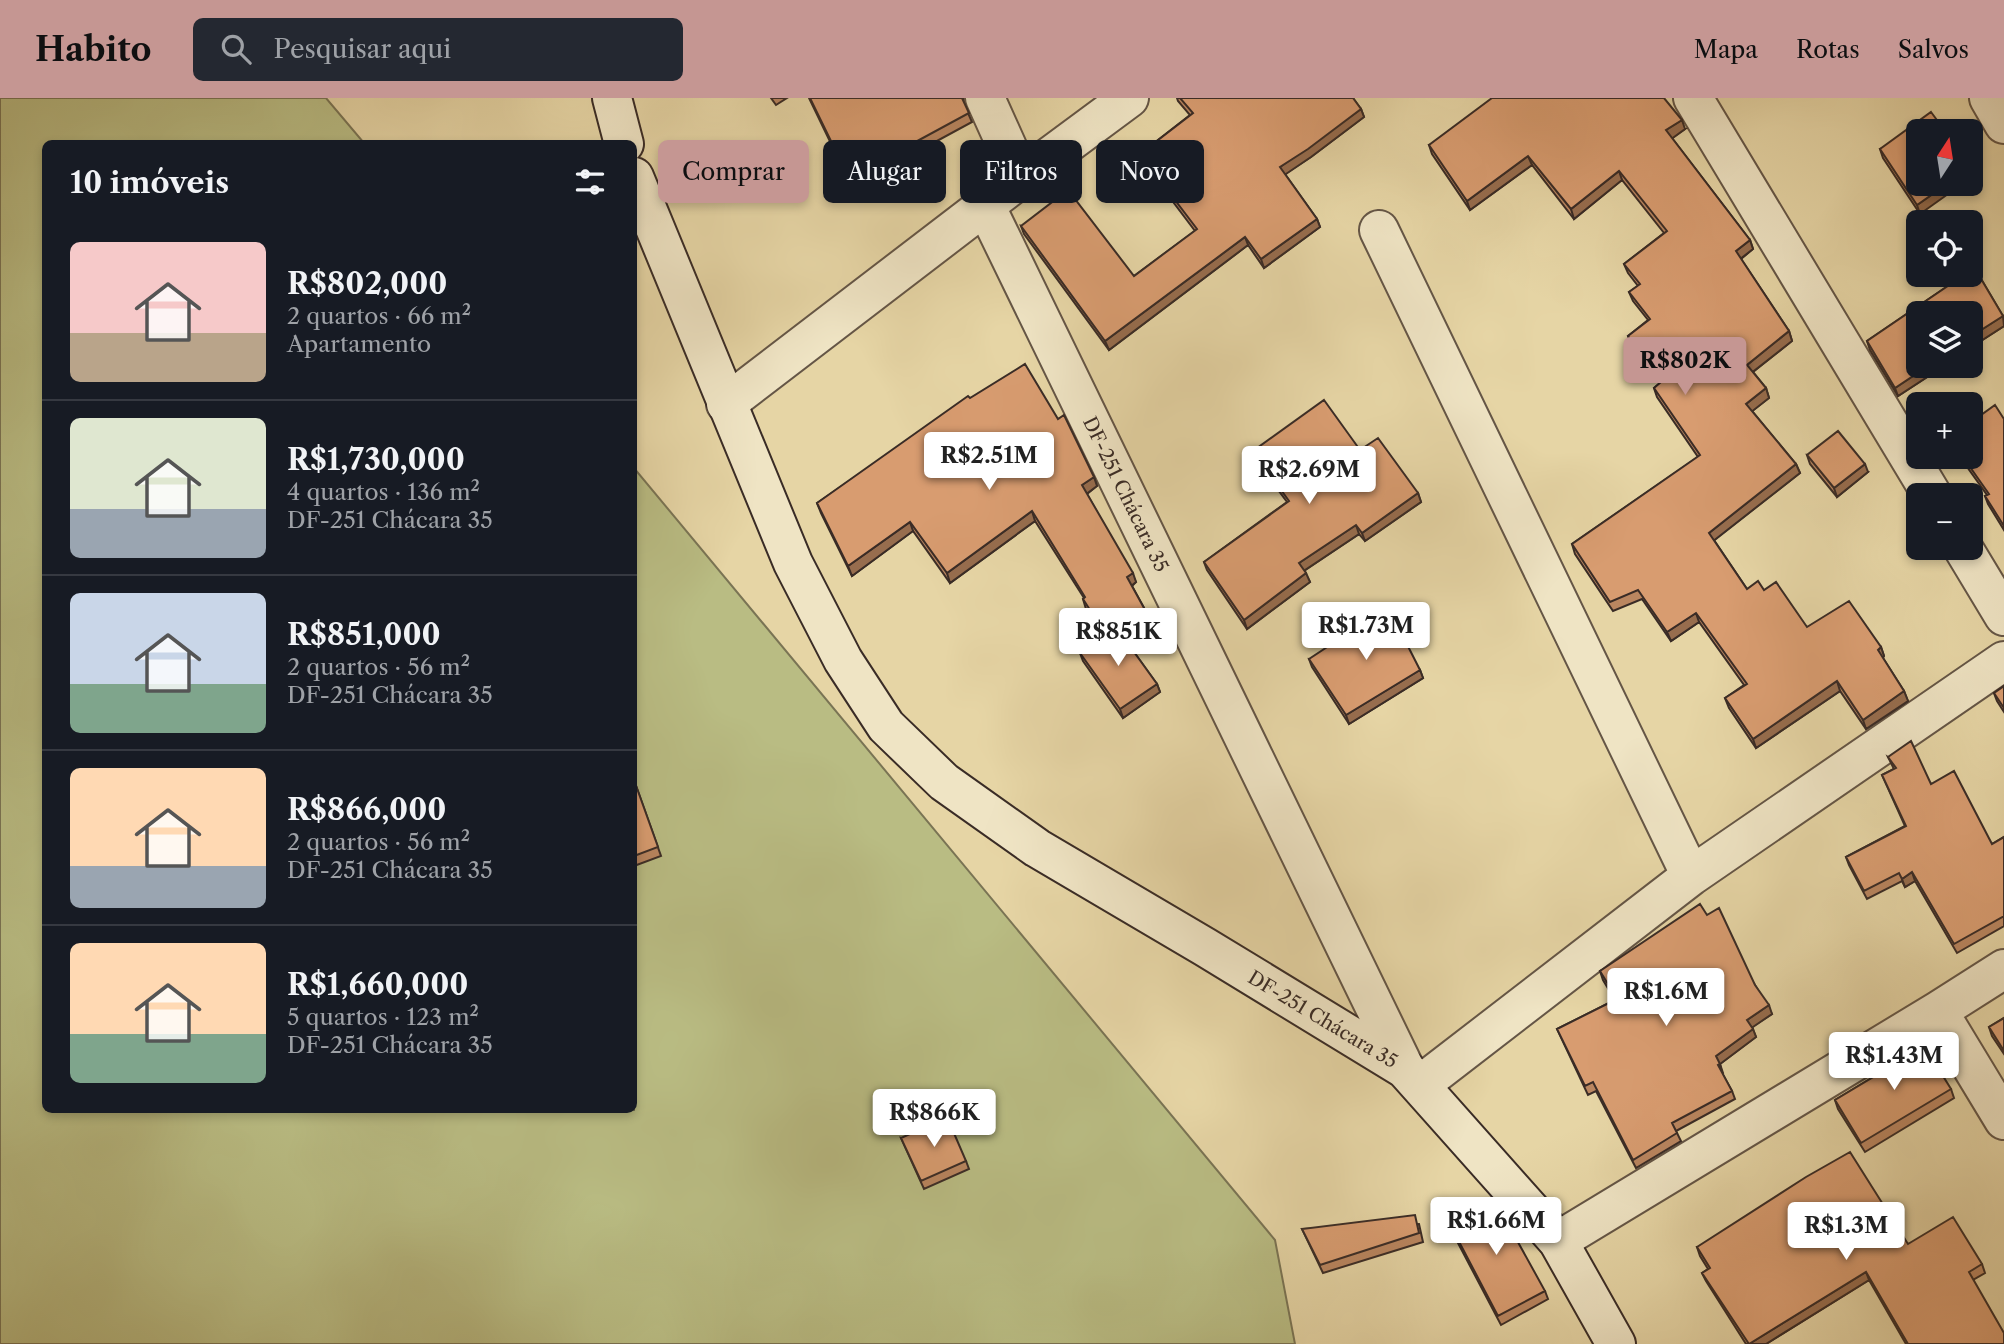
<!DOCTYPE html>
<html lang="pt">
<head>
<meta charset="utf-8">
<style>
	body { margin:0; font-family:"Libre Caslon Text",serif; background:#242831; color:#f1f3f6; height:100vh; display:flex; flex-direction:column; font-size:26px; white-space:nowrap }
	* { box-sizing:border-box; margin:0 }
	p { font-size:23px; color:#9ea1a6 }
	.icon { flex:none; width:38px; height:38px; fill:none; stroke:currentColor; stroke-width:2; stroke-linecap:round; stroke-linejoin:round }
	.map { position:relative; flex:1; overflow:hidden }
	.details { position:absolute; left:42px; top:42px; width:595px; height:973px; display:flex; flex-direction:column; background:#171b24; border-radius:10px; box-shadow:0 4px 10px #0003 }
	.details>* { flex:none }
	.guide { position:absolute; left:658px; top:42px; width:665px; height:63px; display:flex; gap:14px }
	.needle { width:46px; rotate:12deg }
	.tools { position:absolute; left:1906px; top:21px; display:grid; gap:14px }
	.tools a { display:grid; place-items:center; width:77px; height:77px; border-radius:10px; background:#171b24; box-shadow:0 4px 10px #0003; font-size:35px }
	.price { position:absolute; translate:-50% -60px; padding:0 16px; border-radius:7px; background:#fff; color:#222; font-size:23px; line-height:46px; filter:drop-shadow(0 2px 4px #0008) }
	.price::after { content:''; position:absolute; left:50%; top:42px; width:21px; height:16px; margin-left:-10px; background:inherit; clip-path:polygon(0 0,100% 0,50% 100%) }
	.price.current { background:#c59692; color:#111 }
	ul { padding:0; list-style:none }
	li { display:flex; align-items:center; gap:21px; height:175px; padding:0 28px }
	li+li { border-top:2px solid #363941 }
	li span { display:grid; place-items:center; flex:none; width:196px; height:140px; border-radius:10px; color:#555 }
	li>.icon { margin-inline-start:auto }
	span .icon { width:84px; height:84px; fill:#fffc; stroke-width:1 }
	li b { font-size:30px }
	h2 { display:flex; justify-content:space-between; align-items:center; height:84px; padding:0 28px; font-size:30px }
	.chip { padding:0 24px; border-radius:10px; background:#171b24; box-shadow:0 4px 10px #0003; font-size:24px; line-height:63px }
	.chip.current { background:#c59692; color:#111 }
	header { display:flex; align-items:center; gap:42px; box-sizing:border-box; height:98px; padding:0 35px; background:#c59692; color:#111 }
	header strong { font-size:33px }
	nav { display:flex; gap:38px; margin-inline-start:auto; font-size:24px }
	.search { width:490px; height:63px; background:#242831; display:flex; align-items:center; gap:18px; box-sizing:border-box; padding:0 24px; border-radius:10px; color:#9ea1a6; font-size:26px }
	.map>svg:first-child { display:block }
</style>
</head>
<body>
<header>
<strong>Habito</strong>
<div class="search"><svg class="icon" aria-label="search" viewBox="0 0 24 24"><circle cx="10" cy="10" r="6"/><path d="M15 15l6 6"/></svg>Pesquisar aqui</div>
<nav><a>Mapa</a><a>Rotas</a><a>Salvos</a></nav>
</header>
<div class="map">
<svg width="2004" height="1246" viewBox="0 0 2004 1246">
	<rect width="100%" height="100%" fill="#e6d5a5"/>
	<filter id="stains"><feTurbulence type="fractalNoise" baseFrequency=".00286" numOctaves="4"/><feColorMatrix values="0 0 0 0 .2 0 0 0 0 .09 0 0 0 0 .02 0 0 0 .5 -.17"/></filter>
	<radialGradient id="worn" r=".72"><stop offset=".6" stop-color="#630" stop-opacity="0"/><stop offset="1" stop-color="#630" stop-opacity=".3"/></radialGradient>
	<path fill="#b9bc83" stroke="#7a7454" stroke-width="2" d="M0,0h326l38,45 -318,1v966h588v-642l641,772 20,104h-1295z"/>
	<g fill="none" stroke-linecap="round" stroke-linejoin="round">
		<defs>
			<path id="street" d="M985,0l36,80
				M1693,0l239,397
				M1989,0l15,26
				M985,107l420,864
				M1379,132l312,646
				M726,306l295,-226 108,-80
				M1963,450l41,68
				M1938,913l66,109
				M1420,987l271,-209 313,-215
				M1558,1143l380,-230 66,-42"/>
			<path id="secondary" d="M612,0l12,46
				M634,79l159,386 50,97 43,66 58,56 93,66 168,99 200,122 153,172 58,103"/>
		</defs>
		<use href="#street" stroke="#655646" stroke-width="42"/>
		<use href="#secondary" stroke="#3a2c26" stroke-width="42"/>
		<use href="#street" stroke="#efe4c4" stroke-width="38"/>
		<use href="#secondary" stroke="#efe4c4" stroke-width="38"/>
	</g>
	<path fill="#ba8660" stroke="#3a2c26" stroke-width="2" d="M771,0h16l-11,7z
		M809,0h154l1,6 8,18 -120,65z
		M1177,0h176l8,11 3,8 -53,40 -26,17 32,45 3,8 -56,41 -16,-23 -139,105 -85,-116 -3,-8 113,50 61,-45 -52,-69 -3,-8 50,-39 -12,-14z
		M1685,31l-13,9 78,102 3,9 -12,10 48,72 3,10 -39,31 13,16 3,10 -17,13 44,53 4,9 -86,67 33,49 17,1 43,37 74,20 3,9 -1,2 21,33 4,10 -42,28 -26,-38 -84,57 -27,-40 -4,-10 19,-13 -45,-63 -28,19 -29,-42 -29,12 -38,-57 -3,-10 126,-87 -41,-60 -3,-9 6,-5 -29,-37 -3,-10 20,-16 -15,-19 -4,-9 9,-6 -10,-13 -4,-9 40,-31 -42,-53 -48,39 -42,-54 -62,45 -38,-56 -3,-9z
		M1945,33l-25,83 -37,-56 -3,-9z
		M1974,169l29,49 1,10 -34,22v-35h-52v53h26l-46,30 -28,-46 -3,-9 97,-66h6v-5z
		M970,300l88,21 36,58 3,9 -10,8 49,88 -4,4 12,22 4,10 -27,16 36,50 3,8 -37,26 -40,-57 -3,-8 24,-17 -18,-27 -3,-10 1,-1 -49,-77 -85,62 -37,-52 -61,45 -31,-63 -4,-10z
		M2004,321v111l-16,-26 -3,-8 2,-1 -27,-38h10z
		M1360,352l58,43 3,9 -56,39 -6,-7 -55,37 6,11 -63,47 -40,-59 -3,-8 83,-60 -31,-42 -3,-9z
		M1807,357l61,17 -31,25 -27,-33z
		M1309,561l111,11 3,8 -74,46 -37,-57z
		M2004,588v26l-7,-11 -3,-8z
		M1888,659l43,27 61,60 12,-7v89l-47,27 -42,-72 -10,6 -3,-6 -35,18 -18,-34 -3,-8 59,-31 -23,-51 12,-6z
		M634,682l27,76 -27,10z
		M1707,817l48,70 17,29 -20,13 4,10 -36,27 2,9 10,18 3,8 -59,32 5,10 -45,27 -40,-77 -8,4 -31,-66 58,-29 -12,-20 -3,-9z
		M2004,920v36l-12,-18 -3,-9z
		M1880,965l71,26 3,9 -89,54 -27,-43 -3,-9 48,-29z
		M901,1040l65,23 3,8 -45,20z
		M1444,1115l101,78 3,8 -47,26 -54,-103z
		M1419,1126l4,18 -100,31 -21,-44z
		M1908,1146l74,20 3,9 -12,7 31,64h-98l-37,-64 -103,64h-20l-40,-63 -4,-8 6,-4 -8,-13 -3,-9z"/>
	<path fill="#976d4e" stroke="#3a2c26" stroke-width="2" d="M1361,11l3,8 -53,40 -28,19 -3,-9z
		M1682,22l3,9 -15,11 -4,-10z
		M1528,58l4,9 -62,45 -3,-9z
		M1971,68l3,9 -4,2v-10z
		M1619,73l3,9 -48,39 -3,-10z
		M1947,86h15l-42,30 -3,-9z
		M1317,121l3,8 -56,41 -3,-9z
		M1245,139l3,8 -139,105 -4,-9z
		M1750,142l3,9 -14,11 -3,-9z
		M2003,218l1,10 -34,22v-11z
		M1789,233l3,10 -42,33 -3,-9z
		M1928,268h16l-46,30 -3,-8z
		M1766,290l3,10 -19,15 -4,-9z
		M1796,366l4,9 -88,69 -3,-9z
		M1865,366l3,8 -31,25 -3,-9z
		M1094,379l3,9 -12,9 -3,-10z
		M1418,395l3,9 -56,39 -3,-8z
		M1032,413l3,10 -85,62 -3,-10z
		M910,424l3,9 -61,45 -4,-10z
		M1356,427l3,9 -57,38 -3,-9z
		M1133,475l3,9 -6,5 -3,-10z
		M1306,475l4,9 -63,47 -3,-9z
		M1696,515l3,9 -28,19 -4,-9z
		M1881,549l3,9 -3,3 -3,-9z
		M1420,572l3,8 -74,46 -3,-9z
		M1837,583l3,10 -84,57 -3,-9z
		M1157,586l3,8 -37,26 -3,-9z
		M1904,593l4,10 -42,28 -3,-9z
		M1912,774l3,9 -10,6 -3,-8z
		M1769,907l3,9 -22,15 -3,-9z
		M1753,931l3,8 -36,27 3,9 -2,1 -5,-18z
		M1866,1174l3,8 -103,64h-17z"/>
	<path fill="#d89c70" stroke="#3a2c26" stroke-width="2" d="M810,0h152l7,15 -120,65z
		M1180,0h173l8,11 -53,40 -28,18 37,52 -56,40 -16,-22 -140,104 -84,-115 47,-36 66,86 63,-47 -57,-75 53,-41z
		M1492,0h172l18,22 -16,10 84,110 -14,11 53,80 -42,34 19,23 -20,16 50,60 -87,69 38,56 11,-8 6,9 12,-8 31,45 42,-26 32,46 -3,3 26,41 -41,29 -26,-39 -84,58 -28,-41 22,-14 -51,-71 -29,19 -29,-42 -28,12 -38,-58 128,-89 -46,-67 8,-7 -34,-45 22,-17 -21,-27 11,-8 -16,-20 43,-33 -48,-60 -48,38 -43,-53 -61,45 -38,-56z
		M1931,14l14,19h-27v53h29l-30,21 -37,-56z
		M1974,169l29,49 -33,21v-24h-52v53h10l-33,22 -28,-47 97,-66h6v-5z
		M1025,266l33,55 6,-4 30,62 -12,8 51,88 -6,4 17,31 -40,24 -21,-33 2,-2 -53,-86 -85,62 -37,-51 -62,44 -31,-63 151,-107 2,2z
		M1324,302l36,50 18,-12 40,55 -56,40 -6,-8 -57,38 7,10 -62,47 -40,-58 85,-61 -36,-50z
		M1995,307l9,14v107l-19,-30 4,-2 -26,-37h7v-34z
		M1838,333l27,33 -31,24 -27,-33z
		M1388,509l32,63 -74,45 -37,-56z
		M1116,529l41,57 -37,25 -40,-56z
		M2004,588v22l-10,-15z
		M1911,643l20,43 23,-13 38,73 12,-7v79l-50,28 -42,-72 -10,7 -3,-6 -35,18 -18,-34 60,-31 -24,-51 14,-7 -8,-11z
		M634,682l24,67 -24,9z
		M1700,806l7,11 12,-7 36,77 14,20 -22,15 6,9 -37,27 4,8 -2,1 14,26 -60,32 5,10 -44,27 -40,-78 -8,4 -28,-57 60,-30 -17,-28z
		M2004,920v33l-15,-24z
		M1920,941l31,50 -90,54 -26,-43 50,-30 -5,-7z
		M947,1019l19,44 -45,20 -20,-43z
		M1850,1054l58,92 45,-27 29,47 -13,8 35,61v11h-96l-42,-72 -117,72 -47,-71 8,-5 -13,-21 109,-70z
		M1498,1108l47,85 -47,25 -54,-103z
		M1415,1117l4,18 -99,32 -18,-36z"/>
	<g text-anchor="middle" stroke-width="6" stroke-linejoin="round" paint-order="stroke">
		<g font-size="19" fill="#3a2c26" stroke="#efe4c4">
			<text transform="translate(1126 396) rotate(64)" y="7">DF-251 Chácara 35</text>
			<text transform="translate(1323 921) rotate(31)" y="7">DF-251 Chácara 35</text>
		</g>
	</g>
	<rect width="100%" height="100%" filter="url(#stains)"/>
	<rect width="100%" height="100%" fill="url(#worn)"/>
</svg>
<div class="tools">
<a><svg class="needle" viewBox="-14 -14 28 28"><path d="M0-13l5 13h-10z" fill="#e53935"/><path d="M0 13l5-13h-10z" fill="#9ea1a6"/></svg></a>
<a><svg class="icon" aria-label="locate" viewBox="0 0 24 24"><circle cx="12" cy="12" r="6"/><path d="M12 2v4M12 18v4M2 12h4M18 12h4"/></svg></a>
<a><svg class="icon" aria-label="layers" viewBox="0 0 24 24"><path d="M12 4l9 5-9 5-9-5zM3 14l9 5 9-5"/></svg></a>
<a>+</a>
<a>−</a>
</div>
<b class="price current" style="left:1685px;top:299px">R$802K</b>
<b class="price" style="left:989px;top:394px">R$2.51M</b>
<b class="price" style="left:1309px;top:408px">R$2.69M</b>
<b class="price" style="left:1366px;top:564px">R$1.73M</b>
<b class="price" style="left:1118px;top:570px">R$851K</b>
<b class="price" style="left:1666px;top:930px">R$1.6M</b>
<b class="price" style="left:1894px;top:994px">R$1.43M</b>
<b class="price" style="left:934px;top:1051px">R$866K</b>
<b class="price" style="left:1496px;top:1159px">R$1.66M</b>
<b class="price" style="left:1846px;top:1164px">R$1.3M</b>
<div class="guide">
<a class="chip current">Comprar</a>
<a class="chip">Alugar</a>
<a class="chip">Filtros</a>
<a class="chip">Novo</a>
</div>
<section class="details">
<h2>10 imóveis<svg class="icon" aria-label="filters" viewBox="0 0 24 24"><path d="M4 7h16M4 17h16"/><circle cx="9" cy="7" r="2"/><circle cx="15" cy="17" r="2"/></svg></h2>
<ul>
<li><span style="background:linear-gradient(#f6c9c9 65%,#b9a48a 0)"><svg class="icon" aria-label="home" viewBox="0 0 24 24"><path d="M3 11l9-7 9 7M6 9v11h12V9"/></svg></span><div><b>R$802,000</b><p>2 quartos · 66 m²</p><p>Apartamento</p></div></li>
<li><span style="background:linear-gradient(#dfe7d0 65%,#9aa5b1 0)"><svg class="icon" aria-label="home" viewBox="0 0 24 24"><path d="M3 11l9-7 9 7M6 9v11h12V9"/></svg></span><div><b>R$1,730,000</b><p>4 quartos · 136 m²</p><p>DF-251 Chácara 35</p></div></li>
<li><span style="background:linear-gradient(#c9d6e8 65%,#7fa58c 0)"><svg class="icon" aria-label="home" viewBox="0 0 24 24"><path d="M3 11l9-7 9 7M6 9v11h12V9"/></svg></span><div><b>R$851,000</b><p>2 quartos · 56 m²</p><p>DF-251 Chácara 35</p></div></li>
<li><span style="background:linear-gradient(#ffd9b3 70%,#9aa5b1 0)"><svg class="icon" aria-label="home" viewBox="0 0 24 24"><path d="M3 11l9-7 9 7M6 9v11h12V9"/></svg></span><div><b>R$866,000</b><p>2 quartos · 56 m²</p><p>DF-251 Chácara 35</p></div></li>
<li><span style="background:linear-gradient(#ffd9b3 65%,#7fa58c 0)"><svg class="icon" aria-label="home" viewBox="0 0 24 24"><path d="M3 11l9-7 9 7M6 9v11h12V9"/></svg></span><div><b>R$1,660,000</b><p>5 quartos · 123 m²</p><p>DF-251 Chácara 35</p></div></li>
</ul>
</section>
</div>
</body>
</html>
